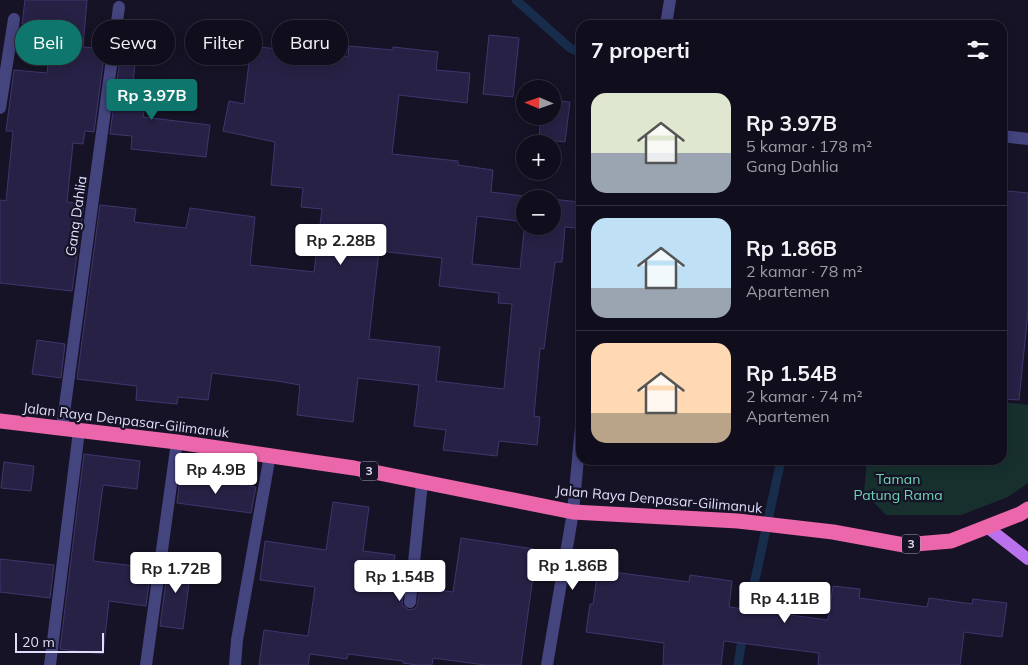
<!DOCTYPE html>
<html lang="id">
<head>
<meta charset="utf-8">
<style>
	body { margin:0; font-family:Mulish,sans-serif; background:#1e1c29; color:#f1f3f6; height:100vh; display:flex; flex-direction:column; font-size:19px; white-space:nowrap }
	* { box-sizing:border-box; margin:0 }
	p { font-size:16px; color:#9c9ca3 }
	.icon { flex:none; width:28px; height:28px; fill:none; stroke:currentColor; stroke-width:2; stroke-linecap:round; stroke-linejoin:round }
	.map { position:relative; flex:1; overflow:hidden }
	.drawer { position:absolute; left:576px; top:20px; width:431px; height:445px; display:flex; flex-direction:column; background:#100e1c; border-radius:15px; box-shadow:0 2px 12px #0003,0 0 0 1px #302e3b }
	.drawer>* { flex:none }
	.guide { position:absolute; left:15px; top:20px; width:475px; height:45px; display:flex; gap:10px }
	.needle { width:32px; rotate:272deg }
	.fabs { position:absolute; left:516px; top:80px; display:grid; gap:10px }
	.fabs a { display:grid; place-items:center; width:45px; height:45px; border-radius:50%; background:#100e1c; box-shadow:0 2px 12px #0003,0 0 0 1px #302e3b; font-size:25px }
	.scale { position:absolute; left:15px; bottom:12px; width:89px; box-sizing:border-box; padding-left:5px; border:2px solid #dfddfb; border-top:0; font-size:14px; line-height:18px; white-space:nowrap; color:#dfddfb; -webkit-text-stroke:4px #161326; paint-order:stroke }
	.price { position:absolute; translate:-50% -42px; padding:0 11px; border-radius:5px; background:#fff; color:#222; font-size:16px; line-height:32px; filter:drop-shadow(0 1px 2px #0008) }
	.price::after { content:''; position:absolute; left:50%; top:30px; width:15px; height:11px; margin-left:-8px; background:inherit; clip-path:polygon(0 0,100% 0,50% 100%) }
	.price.on { background:#0f766e; color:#fff }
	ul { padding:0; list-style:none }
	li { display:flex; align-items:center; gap:15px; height:125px; padding:0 15px }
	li+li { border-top:1px solid #302e3b }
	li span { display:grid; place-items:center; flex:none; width:140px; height:100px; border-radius:15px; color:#555 }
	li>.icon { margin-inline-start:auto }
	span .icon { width:60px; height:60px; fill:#fffc; stroke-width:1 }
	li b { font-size:21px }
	h2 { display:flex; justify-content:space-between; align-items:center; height:60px; padding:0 15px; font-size:21px }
	.tag { padding:0 18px; border-radius:22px; background:#100e1c; box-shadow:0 2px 12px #0003,0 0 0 1px #302e3b; font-size:18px; line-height:45px }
	.tag.on { background:#0f766e; color:#fff }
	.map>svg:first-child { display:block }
</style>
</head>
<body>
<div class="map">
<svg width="1028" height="665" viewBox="0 0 1028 665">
	<rect width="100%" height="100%" fill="#161326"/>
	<path fill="#17302e" d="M1003,402l25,3v78l-20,14 -47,18h-75l-22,-23 3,-32h135z"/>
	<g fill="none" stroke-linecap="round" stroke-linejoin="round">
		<path stroke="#172d4b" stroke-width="9" d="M516,0l54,48 11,5
			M746,621l35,-161
			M738,665l5,-32"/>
	</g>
	<path fill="#272145" stroke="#3f366e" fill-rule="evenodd" d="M25,0h62l-4,47 22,2 -11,83 -9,-1 -2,13 -10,-1 -6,59 17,2 -12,87 -72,-8v-83l6,1 7,-70h-7l8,-61 33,3 4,-46 -29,-3z
		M489,35l30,3 -6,59 -30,-3z
		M251,46l97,11 1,-11 44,4v-3l45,5 -2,18 34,3 -3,30 -68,-8 -7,59 66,7v4l35,5 -2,22 57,7h-23v27h27v-27l27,3 -3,26 -11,-1 -3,35h-7l-11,87 -4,-1 -6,68 6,1 -3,28 -38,-4 -2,15 -54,-6 3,-20 -32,-4 5,-41 -61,-7 -5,44 -56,-7 3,-30 -23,-4 -65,-8 -4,27 -30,-3 -1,7 -41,-4 1,-14 -60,-7 23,-174 36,4 -2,13 52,6 4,-20 65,9 -5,48 64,7 8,-63 -21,-2 2,-19 -32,-3 4,-43 -52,-11 6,-30 15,3zM477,216l48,6 -5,47 -48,-5zM379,251l63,7 -3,28 60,7 -1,10 14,1 -8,85 -68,-8 4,-34 -71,-8z
		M121,51l15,1 -4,43 14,2 -3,20 67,8 -4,32 -75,-8 1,-13 -22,-2z
		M552,100l18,2 -5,40 -26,-3 2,-23h11z
		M1007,191l21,2v119l-9,88 -17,-1v-168z
		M37,340l28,4 -4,34 -29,-4z
		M84,454l56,7 -3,28 -34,-4 -10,76 58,7 -5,38 -37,-5 -6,53 -43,-5z
		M4,462l30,4 -3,25 -30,-3z
		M180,477l76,10 -5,26 -74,-10z
		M333,502l36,5 -6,44 32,4 -4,29 13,1 -2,20 7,5 5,-1 3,-3 3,-18 33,4 8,-54 73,11 -4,26 3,1 -12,89h-36l-52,-7 -1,7h-15l-14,-2v-2l-55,-7 -1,5 -37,-5 -2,11h-49l5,-35 44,6 7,-49 -55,-7 5,-39 61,9z
		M169,558l23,3 -9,68 -23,-3z
		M0,559l54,6 -4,33 -50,-6z
		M598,570l91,12 1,-7 42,6 -3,26 99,13 5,-34 27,3 -1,9 68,9 2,-9 43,6 1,-5 34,4 -5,34 -38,-5 -4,33h-142l1,-12 -95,-12 -3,24h-58l1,-22 -78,-11 4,-28h3z"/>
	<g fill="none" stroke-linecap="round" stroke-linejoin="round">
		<path stroke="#44447f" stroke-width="12" d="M666,25l4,-25
			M0,108l14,-89
			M1002,136l26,3
			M62,428l57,-421
			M410,602l12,-119
			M50,665l29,-234
			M146,665l31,-223
			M235,665l2,-25 33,-185
			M547,665l26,-153 8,-85"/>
		<path stroke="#ba71ed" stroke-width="12" d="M987,527l41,32"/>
		<path stroke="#ec66ab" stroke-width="15" d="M0,421l177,21 177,26 219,44 165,9 95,11 71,13 47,-4 69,-27 8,-5"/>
	</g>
	<g text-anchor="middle" stroke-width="4.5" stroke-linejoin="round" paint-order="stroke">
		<g fill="#161326" stroke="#a3a0bb" stroke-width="1">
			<rect x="360" y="461.5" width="18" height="19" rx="4"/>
			<rect x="902" y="534.5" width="18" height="19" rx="4"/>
		</g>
		<g font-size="12" font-weight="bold" fill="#dfddfb">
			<text x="369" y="475">3</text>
			<text x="911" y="548">3</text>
		</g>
		<g font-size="14" fill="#dfddfb" stroke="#161326">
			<text transform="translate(76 216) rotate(-82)" y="5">Gang Dahlia</text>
			<text transform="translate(126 420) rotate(7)" y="5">Jalan Raya Denpasar-Gilimanuk</text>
			<text transform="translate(659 499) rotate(5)" y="5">Jalan Raya Denpasar-Gilimanuk</text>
		</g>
		<g font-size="14" fill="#71d3b6" stroke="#161326">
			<text x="898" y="484">Taman<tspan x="898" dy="16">Patung Rama</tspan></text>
		</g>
	</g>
</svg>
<div class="fabs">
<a><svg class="needle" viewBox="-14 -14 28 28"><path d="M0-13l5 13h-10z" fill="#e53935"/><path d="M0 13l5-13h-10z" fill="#9c9ca3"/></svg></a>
<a>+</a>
<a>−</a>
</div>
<div class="scale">20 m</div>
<b class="price on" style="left:152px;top:121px">Rp 3.97B</b>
<b class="price" style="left:341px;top:266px">Rp 2.28B</b>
<b class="price" style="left:216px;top:495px">Rp 4.9B</b>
<b class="price" style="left:573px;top:591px">Rp 1.86B</b>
<b class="price" style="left:176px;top:594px">Rp 1.72B</b>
<b class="price" style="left:400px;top:602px">Rp 1.54B</b>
<b class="price" style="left:785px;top:624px">Rp 4.11B</b>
<div class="guide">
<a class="tag on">Beli</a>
<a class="tag">Sewa</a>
<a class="tag">Filter</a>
<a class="tag">Baru</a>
</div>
<section class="drawer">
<h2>7 properti<svg class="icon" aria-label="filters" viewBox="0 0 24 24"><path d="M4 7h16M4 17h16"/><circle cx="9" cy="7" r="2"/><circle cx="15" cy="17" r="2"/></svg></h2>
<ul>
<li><span style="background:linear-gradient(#dfe7d0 60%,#9aa5b1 0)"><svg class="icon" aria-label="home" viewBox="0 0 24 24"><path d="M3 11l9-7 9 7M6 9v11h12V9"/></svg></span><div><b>Rp 3.97B</b><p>5 kamar · 178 m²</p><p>Gang Dahlia</p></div></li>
<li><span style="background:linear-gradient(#bfe0f5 70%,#9aa5b1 0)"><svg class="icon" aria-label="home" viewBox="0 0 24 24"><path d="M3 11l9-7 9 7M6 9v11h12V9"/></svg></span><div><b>Rp 1.86B</b><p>2 kamar · 78 m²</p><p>Apartemen</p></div></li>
<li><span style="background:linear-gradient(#ffd9b3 70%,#b9a48a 0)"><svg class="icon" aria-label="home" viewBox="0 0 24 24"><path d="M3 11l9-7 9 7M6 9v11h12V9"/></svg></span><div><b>Rp 1.54B</b><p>2 kamar · 74 m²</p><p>Apartemen</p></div></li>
</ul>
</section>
</div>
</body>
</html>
